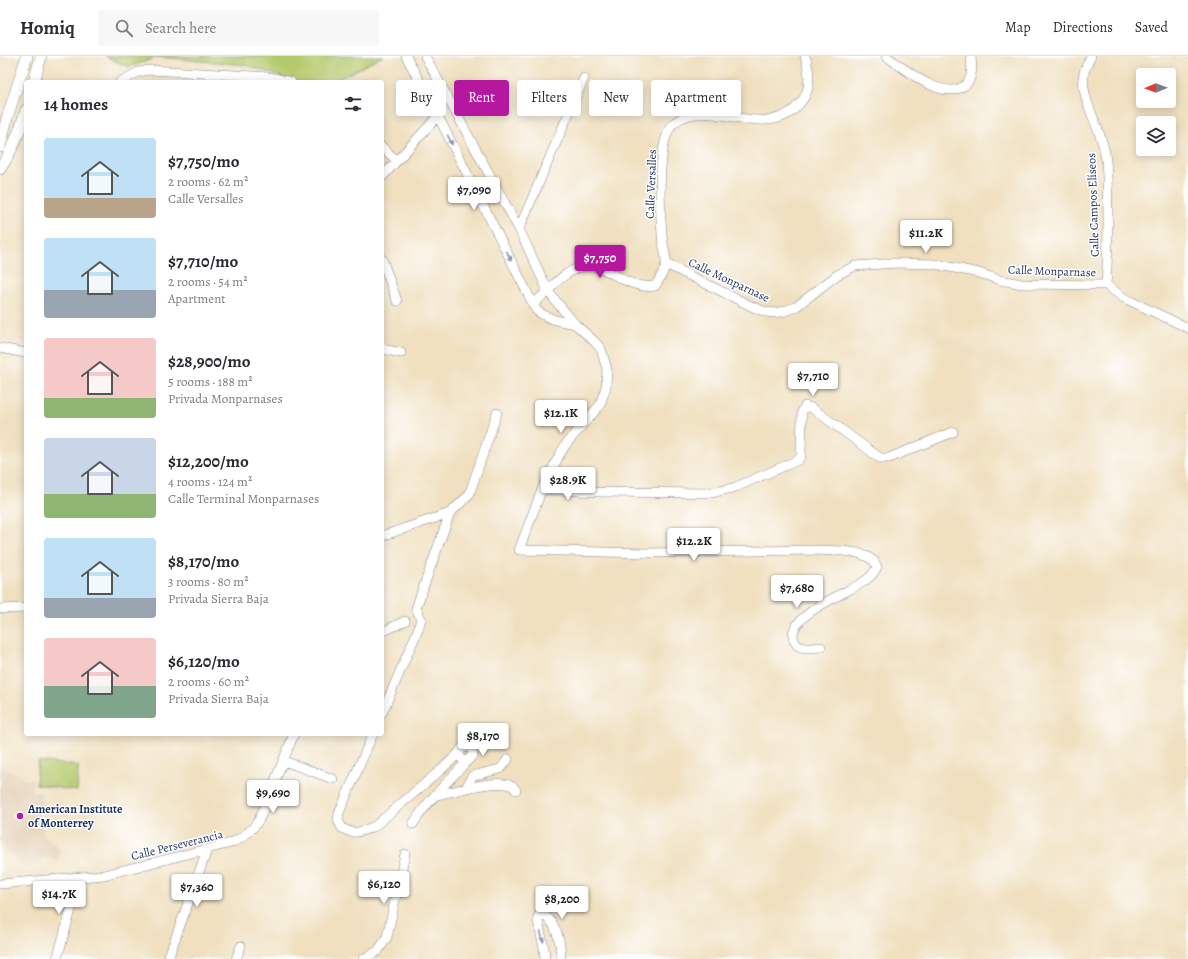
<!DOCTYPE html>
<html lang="en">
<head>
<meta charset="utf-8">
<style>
	body { margin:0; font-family:Alegreya,serif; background:#f7f7f7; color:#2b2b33; height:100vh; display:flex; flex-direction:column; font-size:15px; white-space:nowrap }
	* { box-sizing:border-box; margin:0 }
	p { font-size:13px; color:#7c7c81 }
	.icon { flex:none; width:22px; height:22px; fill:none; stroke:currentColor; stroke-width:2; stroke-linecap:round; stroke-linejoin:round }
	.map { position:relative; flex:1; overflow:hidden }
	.panel { position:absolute; left:24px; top:24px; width:360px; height:656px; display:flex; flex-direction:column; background:#fff; border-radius:4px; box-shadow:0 2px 10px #0003 }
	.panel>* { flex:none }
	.top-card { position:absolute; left:396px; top:24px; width:380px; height:36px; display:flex; gap:8px }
	.needle { width:26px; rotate:269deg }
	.tools { position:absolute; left:1136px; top:12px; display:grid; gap:8px }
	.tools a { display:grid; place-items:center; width:40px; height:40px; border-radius:4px; background:#fff; box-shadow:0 2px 10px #0003; font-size:20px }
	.price { position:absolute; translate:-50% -34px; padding:0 9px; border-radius:4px; background:#fff; color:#222; font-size:13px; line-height:26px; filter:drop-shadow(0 1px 2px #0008) }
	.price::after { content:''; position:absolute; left:50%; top:24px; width:12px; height:9px; margin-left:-6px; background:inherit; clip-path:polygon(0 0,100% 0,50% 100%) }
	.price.active { background:#b5179e; color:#fff }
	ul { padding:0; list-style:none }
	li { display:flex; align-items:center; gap:12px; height:100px; padding:0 20px }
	li span { display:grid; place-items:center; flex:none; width:112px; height:80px; border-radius:4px; color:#555 }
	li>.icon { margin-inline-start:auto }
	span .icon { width:48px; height:48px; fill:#fffc; stroke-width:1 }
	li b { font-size:17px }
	h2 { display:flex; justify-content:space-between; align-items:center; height:48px; padding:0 20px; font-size:17px }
	.pill { padding:0 14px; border-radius:4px; background:#fff; box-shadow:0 2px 10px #0003; font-size:14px; line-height:36px }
	.pill.active { background:#b5179e; color:#fff }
	header { display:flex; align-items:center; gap:24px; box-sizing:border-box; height:56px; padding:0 20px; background:#fff; border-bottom:1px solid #e1e1e2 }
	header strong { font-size:19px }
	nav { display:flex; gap:22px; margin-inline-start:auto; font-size:14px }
	.search { width:280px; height:36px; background:#f7f7f7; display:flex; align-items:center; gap:10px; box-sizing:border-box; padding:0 14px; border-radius:4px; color:#7c7c81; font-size:15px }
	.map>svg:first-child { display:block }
</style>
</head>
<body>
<header>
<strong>Homiq</strong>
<div class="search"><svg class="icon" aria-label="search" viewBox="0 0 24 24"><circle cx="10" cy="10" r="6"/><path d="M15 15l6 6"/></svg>Search here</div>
<nav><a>Map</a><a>Directions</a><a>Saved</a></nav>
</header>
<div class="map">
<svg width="1188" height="903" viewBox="0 0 1188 903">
	<rect width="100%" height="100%" fill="#fff"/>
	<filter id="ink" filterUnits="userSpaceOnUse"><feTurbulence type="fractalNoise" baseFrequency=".025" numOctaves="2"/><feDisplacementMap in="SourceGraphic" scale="8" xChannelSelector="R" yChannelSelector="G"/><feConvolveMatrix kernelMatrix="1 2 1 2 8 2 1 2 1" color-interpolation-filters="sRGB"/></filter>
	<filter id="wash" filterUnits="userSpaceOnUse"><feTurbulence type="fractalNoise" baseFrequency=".012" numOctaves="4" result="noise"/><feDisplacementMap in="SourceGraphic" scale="16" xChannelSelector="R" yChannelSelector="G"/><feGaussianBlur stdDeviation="0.9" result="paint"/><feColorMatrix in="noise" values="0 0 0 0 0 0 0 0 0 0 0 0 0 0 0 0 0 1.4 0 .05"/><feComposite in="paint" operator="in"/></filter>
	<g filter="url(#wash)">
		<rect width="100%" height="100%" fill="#f0e0c0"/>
		<path fill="#e5d0b7" d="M0,711l23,8 -1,5 11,-1 -1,13h9l2,15 -7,1 -1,6 10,5 -3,15 18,15 -2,12 -16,-4 -2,9 -18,1 -22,-25z"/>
		<path fill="#b5c96c" stroke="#687c65" d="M105,0h195l3,3 4,-3h76l-50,26h-36l-51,-17 -88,-8 -29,10z
			M38,705l40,5 -1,25 -41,-7z"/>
	</g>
	<g filter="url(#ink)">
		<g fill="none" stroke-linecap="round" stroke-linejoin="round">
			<defs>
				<path id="minor" d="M406,0l32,60 98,194c13,10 23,11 39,14
					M425,0l94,173 29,62 6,8 21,25 18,16 8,9 6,20 -1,18 -6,18 -34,39 -5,8 -19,37 -23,61 127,3 168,-3 29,1 15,2 10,4 6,4 3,6c-3,7 -10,13 -17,17 -15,9 -75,33 -66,56 4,11 17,8 27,7
					M886,0c18,12 52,42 74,32 14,-6 12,-19 11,-32
					M1091,0c-2,5 -6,11 -7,17 -5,25 17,54 21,80 3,19 2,39 3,58 0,25 0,49 -2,74
					M120,26l18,-10 12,-2 119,7 22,5
					M382,91l15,14
					M382,121l56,-61
					M519,173l65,-151
					M382,203l15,42
					M666,208l87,43 13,5 9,1 10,-2 12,-5 40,-31 18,-9 41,-3 39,1 44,9 21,7 22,4 84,1 18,13 64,30
					M533,249c16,-15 36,-42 61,-39 10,2 19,8 28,13 10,5 21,9 33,7 4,-6 9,-14 11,-22 1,-7 -4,-21 -4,-30 -2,-23 -6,-98 13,-112 37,-27 93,23 126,-20 11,-13 9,-30 4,-46
					M0,292l26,5
					M382,293l19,4
					M542,433l53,3 117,1 24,-6 62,-27 3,-4 1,-44 3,-6 7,2 68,50h9l64,-26
					M382,480l68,-23
					M0,553l26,-1
					M382,576l23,-11
					M382,657l36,-83 3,-11 -5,-11 34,-95 19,-18 28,-82
					M373,678l-34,79 -1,7 4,8c12,8 21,3 33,-2l67,-57 17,-16 2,-4 6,-2 4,2 2,6 -5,5c-5,1 -9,-2 -9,-7
					M284,705l49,18
					M466,732l6,-12 28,-7 2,-2 6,-8
					M434,740c17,-4 62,-18 78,-10 2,1 3,3 4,4
					M413,768c15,-24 36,-43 55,-64
					M0,828l104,-9 127,-32c13,-6 19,-11 28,-23l35,-86
					M57,903l23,-81
					M168,903l39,-109
					M236,903l5,-13
					M363,903l15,-8 9,-14 18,-83
					M545,903l-1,-11 -6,-27v-4l2,-3c17,5 21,30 21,45"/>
				<path id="tertiary" d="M34,26l7,-26
					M0,91l7,-29 20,-62
					M0,113c13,-19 20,-38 26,-59"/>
			</defs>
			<use href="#minor" stroke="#86888f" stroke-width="10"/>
			<use href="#tertiary" stroke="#86888f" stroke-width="12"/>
			<use href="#minor" stroke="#fff" stroke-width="9"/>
			<use href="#tertiary" stroke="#fff" stroke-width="11"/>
		</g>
		<defs><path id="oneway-solid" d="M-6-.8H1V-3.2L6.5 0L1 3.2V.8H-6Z"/></defs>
		<g fill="#8d97ae">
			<use href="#oneway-solid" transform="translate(450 84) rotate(63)"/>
			<use href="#oneway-solid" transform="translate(509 200) rotate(63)"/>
			<use href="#oneway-solid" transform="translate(542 881) rotate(75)"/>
		</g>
	</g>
	<circle fill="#b5179e" stroke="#fff" stroke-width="1.5" cx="20" cy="760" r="4"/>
	<g text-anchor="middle" stroke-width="3" stroke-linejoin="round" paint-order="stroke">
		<g font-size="12" fill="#1b2f5e" stroke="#fff">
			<text transform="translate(651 128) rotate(-88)" y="4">Calle Versalles</text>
			<text transform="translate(1093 149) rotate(-92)" y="4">Calle Campos Elíseos</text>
			<text transform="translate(1052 215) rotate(2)" y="4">Calle Monparnase</text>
			<text transform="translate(729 224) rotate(25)" y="4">Calle Monparnase</text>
			<text transform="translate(177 789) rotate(-14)" y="4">Calle Perseverancia</text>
		</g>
		<g font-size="12" font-weight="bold" fill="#1b2f5e" stroke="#fff" text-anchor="start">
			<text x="28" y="757">American Institute<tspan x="28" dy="14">of Monterrey</tspan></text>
		</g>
	</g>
</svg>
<div class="tools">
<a><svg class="needle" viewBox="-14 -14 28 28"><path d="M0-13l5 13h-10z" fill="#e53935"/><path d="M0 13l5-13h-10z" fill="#7c7c81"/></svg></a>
<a><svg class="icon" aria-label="layers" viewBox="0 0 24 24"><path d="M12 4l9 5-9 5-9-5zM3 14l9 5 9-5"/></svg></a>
</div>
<b class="price" style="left:474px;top:155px">$7,090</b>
<b class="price" style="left:926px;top:198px">$11.2K</b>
<b class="price active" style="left:600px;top:223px">$7,750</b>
<b class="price" style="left:813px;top:341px">$7,710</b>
<b class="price" style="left:561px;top:378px">$12.1K</b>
<b class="price" style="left:568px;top:445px">$28.9K</b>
<b class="price" style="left:694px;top:506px">$12.2K</b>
<b class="price" style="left:797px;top:553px">$7,680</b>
<b class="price" style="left:483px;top:701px">$8,170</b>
<b class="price" style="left:273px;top:758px">$9,690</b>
<b class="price" style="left:384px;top:849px">$6,120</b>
<b class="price" style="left:197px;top:852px">$7,360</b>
<b class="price" style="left:59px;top:859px">$14.7K</b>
<b class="price" style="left:562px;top:864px">$8,200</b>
<div class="top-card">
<a class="pill">Buy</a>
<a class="pill active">Rent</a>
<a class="pill">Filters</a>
<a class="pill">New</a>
<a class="pill">Apartment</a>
</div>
<section class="panel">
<h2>14 homes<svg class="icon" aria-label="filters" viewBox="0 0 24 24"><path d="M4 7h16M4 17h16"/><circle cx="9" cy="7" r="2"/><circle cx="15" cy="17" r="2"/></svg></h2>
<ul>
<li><span style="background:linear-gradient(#bfe0f5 75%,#b9a48a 0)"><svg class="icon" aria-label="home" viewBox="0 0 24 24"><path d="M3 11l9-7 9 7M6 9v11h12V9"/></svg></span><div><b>$7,750/mo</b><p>2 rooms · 62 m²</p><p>Calle Versalles</p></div></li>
<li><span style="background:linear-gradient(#bfe0f5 65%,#9aa5b1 0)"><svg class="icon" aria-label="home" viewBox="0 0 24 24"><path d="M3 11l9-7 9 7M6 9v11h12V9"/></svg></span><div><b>$7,710/mo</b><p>2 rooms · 54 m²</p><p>Apartment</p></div></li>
<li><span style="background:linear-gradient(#f6c9c9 75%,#8fb573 0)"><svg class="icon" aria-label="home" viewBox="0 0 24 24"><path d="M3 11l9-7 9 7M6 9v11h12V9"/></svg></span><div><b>$28,900/mo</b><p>5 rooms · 188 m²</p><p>Privada Monparnases</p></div></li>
<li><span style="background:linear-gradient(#c9d6e8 70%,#8fb573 0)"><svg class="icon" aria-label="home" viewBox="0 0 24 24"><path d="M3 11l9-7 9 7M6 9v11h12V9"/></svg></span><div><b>$12,200/mo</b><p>4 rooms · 124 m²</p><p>Calle Terminal Monparnases</p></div></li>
<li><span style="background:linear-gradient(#bfe0f5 75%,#9aa5b1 0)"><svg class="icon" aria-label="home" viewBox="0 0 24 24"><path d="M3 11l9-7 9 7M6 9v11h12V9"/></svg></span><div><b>$8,170/mo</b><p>3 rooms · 80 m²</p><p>Privada Sierra Baja</p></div></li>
<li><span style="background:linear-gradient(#f6c9c9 60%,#7fa58c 0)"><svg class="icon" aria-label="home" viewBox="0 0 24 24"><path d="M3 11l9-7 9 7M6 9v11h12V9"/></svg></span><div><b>$6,120/mo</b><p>2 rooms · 60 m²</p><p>Privada Sierra Baja</p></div></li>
</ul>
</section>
</div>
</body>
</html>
